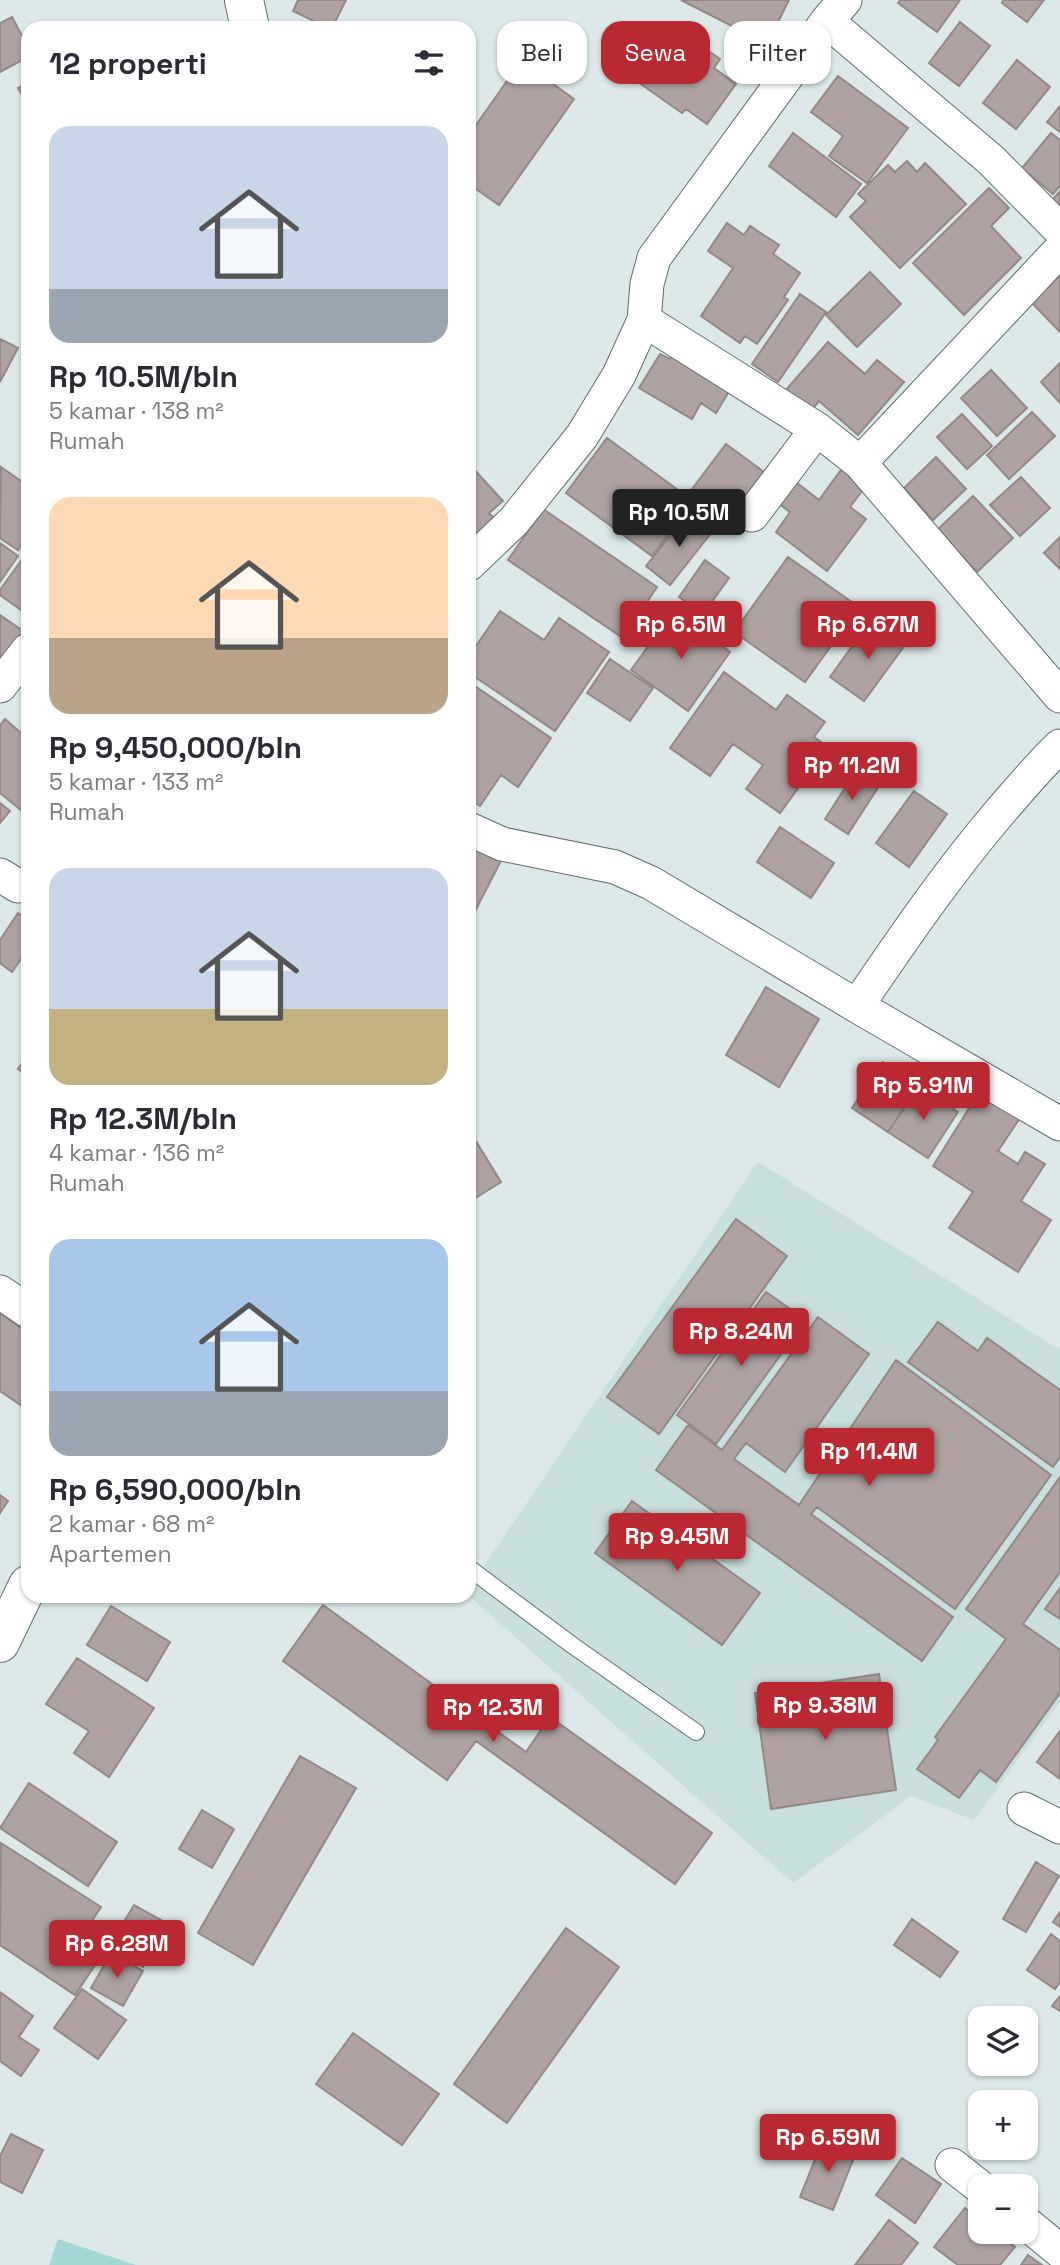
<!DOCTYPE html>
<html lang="id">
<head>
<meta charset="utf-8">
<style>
	body { margin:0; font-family:"Space Grotesk",sans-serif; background:#f2f2f3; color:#2b2b33; height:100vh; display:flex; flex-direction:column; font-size:26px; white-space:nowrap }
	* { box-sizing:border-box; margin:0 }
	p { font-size:23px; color:#7c7c81 }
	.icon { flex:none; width:38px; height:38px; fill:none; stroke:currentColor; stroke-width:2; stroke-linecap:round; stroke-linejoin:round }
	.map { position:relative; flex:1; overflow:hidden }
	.details { position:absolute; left:21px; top:21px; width:455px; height:1582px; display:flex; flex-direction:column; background:#fff; border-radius:21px; box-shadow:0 2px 5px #0004 }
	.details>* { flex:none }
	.guide { position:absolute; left:497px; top:21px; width:457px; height:63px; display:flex; gap:14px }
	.buttons { position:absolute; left:968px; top:2006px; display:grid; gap:14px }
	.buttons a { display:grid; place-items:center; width:70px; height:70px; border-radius:14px; background:#fff; box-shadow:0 2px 5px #0004; font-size:35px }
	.price { position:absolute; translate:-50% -60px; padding:0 16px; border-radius:7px; background:#ba2932; color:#fff; font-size:23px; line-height:46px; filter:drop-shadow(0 2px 4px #0008) }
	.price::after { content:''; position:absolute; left:50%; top:42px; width:21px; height:16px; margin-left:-10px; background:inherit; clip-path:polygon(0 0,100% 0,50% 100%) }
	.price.active { background:#222; color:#fff }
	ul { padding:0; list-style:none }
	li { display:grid; align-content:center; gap:14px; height:371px; padding:0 28px }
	li span { display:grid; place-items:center; height:217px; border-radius:21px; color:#555 }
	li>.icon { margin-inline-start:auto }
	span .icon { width:126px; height:126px; fill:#fffc; stroke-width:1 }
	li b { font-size:30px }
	h2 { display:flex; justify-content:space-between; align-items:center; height:84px; padding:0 28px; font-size:30px }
	.chip { padding:0 24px; border-radius:21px; background:#fff; box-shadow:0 2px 5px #0004; font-size:24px; line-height:63px }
	.chip.active { background:#ba2932; color:#fff }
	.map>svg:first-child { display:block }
</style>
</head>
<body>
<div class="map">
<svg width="1060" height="2265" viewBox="0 0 1060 2265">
	<rect width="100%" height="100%" fill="#dce9e8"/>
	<path fill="#c9dfdd" d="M758,1162l302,188v352l-86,118 -63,-24 -118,87 -324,-287v-8z"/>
	<path fill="#a3d8d5" d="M58,2239l78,26h-87z"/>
	<path fill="#aea3a2" stroke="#948988" stroke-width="2" d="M298,0h48l-14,28h-4l-35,-17z
		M681,0h108l-22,44z
		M900,0h60l-23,32 -39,-29z
		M1003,0h41l-17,22 -25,-19z
		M12,17l16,30v10l-28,15v-49z
		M960,22l30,24 -31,40 -30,-23z
		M676,28l44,31 -6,9 22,16 -29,40 -21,-15 -4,4 -44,-31z
		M1017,60l33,27 -34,42 -33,-26z
		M521,61l53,38 -75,106 -30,-21v-49z
		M838,76l70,52 -41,55 -38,-27 14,-20 -32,-24z
		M28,82v23l-10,-17z
		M1060,106v26l-13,-10z
		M793,133l68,51 -25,33 -67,-51z
		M1051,133l9,7v46l-7,8 -31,-26z
		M907,161l10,11 8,-9 41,41 -66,64 -50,-51 16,-16 -8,-7 30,-29 7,7z
		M989,188l20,20 -18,18 30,32 -57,57 -51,-52z
		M1060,191v21l-10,-9z
		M727,223l17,12 6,-9 29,19 -6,9 27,19 -16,24 4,3 -31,44 -12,-8 -5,7 -39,-27 32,-48 -25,-17z
		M870,272l31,32 -44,43 -31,-32z
		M1060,275v57l-29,-30z
		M800,294l26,18 -48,70 -26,-18z
		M0,339l18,9 -18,34z
		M828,342l37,32 12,-14 27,22 -46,53 -39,-34 -9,11 -25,-21z
		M676,349l58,34 -18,30 -15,-10 -9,16 -53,-31 21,-34 10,5z
		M1060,363v40l-19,-21z
		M991,370l36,38 -30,28 -36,-38z
		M1032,412l23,24 -46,43 -22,-24z
		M962,414l30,32 -25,23 -30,-32z
		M607,438l86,63 -41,55 -86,-63z
		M726,444l38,28 -36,49 -39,-28z
		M936,457l30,32 -33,31 -29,-32z
		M469,464l34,37 -14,12 9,9 -29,27z
		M844,466l24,17 -18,24 16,12 -39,52 -51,-39 14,-20 -15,-11 17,-22 27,21z
		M1,467l27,19v49l-10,15 -18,-12z
		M1021,477l29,31 -30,28 -30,-31z
		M973,496l40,42 -36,34 -40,-42z
		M543,509l114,78 -34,51 -115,-78z
		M688,513l24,19 -42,53 -24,-19z
		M1060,537v32l-16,-16z
		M0,543l18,13 -18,26z
		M28,551v64l-28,-20v-5z
		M788,557l71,50 -54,75 -71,-50z
		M705,560l24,18 -26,36 -24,-17z
		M500,611l44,29 15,-22 50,34 -54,79 -86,-58v-17z
		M674,611l56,41 -42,59 -57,-41z
		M0,615l26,18 -26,36z
		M871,620l34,25 -41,56 -34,-24z
		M610,659l43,29 -23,33 -43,-28z
		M724,672l52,38 11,-15 38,27 -11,15 14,10 -48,66 -34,-24 17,-24 -30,-21 -23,32 -40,-28z
		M469,682l82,56 -33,49 -17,-12 -21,31 -11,-7z
		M5,719l23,20v77l-28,-23v-68z
		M856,771l23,15 -31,48 -23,-15z
		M914,791l33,23 -38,53 -33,-24z
		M0,803l10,8 -10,12z
		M780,827l54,36 -23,35 -54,-36z
		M469,830l38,19 -38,74z
		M18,913l10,7v29l-16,23 -12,-9v-23z
		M766,987l53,32 -40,68 -53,-32z
		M28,1055v21l-10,-7z
		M883,1062l36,24 -31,46 -36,-24z
		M919,1086l39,26 -30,46 -40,-26z
		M983,1086l41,26 -26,39 20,13 7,-12 20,12 -24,37 30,19 -33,52 -69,-44 24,-36 -40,-26z
		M469,1130l32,52 -32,20z
		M736,1219l51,37 -128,178 -52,-37z
		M766,1292l40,28 -90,124 -39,-29z
		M0,1313l28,20v77l-28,-19z
		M818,1317l51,37 -84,118 -39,-29 -12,16 65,46 97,-145 155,115 -96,134 -138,-102 -6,7 142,103 -31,44 -266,-191 32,-45 34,25z
		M938,1322l40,29 9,-13 73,52v67l-7,10 -145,-105z
		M1060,1477v95l-37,52 37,26v43l-64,89 -16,-12 -21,28 -42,-29 21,-29 -3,-3 71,-98 -40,-30z
		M0,1495l8,6 -8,12z
		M632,1501l128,92 -38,52 -127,-92z
		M1060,1588v31l-15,-10z
		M323,1605l203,147 24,-35 162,116 -37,51 -199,-143 -29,39 -164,-119z
		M111,1606l59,36 -23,39 -60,-36z
		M77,1658l77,50 -45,69 -35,-24 15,-22 -43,-27z
		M879,1674l17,116 -125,19 -16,-116z
		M1060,1731v48l-23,-17z
		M300,1756l56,32 -103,177 -55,-32z
		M29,1783l88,59 -29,44 -88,-58z
		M202,1810l32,19 -22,39 -33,-19z
		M1,1843l100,64 -27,41 23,14 -22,33 -75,-50z
		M1036,1862l23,14 -33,56 -23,-13z
		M134,1905l34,19 -25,43 -34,-20z
		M1060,1912v15l-7,-5z
		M912,1919l46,33 -18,25 -46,-32z
		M566,1928l53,39 -112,156 -53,-39z
		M1051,1934l9,7v41l-5,7 -28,-19z
		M111,1953l32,18 -20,35 -32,-18z
		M82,1989l44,31 -28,39 -44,-31z
		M0,1992l33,24 -14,21 20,13 -18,26 -21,-15z
		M1060,1996v15l-8,-5z
		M353,2033l86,61 -37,51 -86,-61z
		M11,2134l32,16 -21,43 -22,-11v-26z
		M824,2137l33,13 -24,60 -33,-13z
		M902,2158l39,26 -26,39 -39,-28z
		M965,2208l15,12v11h15l20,16 -15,18h-42l-24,-18z
		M889,2220l29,23 -17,22h-46z
		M1028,2255l14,10h-21z"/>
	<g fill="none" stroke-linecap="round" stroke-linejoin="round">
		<defs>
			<path id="lane" d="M469,1568l103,77 124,87"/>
			<path id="street" d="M827,21l164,139 69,70
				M644,320l173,109 43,34 200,233
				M860,463l200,-213
				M752,515l65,-86
				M469,564l45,-43 68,-85 37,-61 25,-55 3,-36 7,-26 173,-237 18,-21
				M0,686l28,-36
				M469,829l33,15 113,23 36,16 206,123 203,118
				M0,875l18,11
				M857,1006c45,-66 90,-132 142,-193 20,-23 39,-46 61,-67
				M0,1292l28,19
				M1024,1809l36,18
				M952,2165l28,22
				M1026,2223l34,28"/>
			<path id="secondary" d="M244,0l6,28
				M0,1643l28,-58"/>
		</defs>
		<use href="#lane" stroke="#616c6c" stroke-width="18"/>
		<use href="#street" stroke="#616c6c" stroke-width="35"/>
		<use href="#secondary" stroke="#616c6c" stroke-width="40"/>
		<use href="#lane" stroke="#fff" stroke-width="16"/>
		<use href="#street" stroke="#fff" stroke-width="33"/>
		<use href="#secondary" stroke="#fff" stroke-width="38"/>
	</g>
</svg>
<div class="buttons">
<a><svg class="icon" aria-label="layers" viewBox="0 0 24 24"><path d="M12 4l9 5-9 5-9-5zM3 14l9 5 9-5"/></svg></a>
<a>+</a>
<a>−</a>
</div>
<b class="price active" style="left:679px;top:549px">Rp 10.5M</b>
<b class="price" style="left:681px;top:661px">Rp 6.5M</b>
<b class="price" style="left:868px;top:661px">Rp 6.67M</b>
<b class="price" style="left:852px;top:802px">Rp 11.2M</b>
<b class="price" style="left:923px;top:1122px">Rp 5.91M</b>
<b class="price" style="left:741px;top:1368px">Rp 8.24M</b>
<b class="price" style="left:869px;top:1488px">Rp 11.4M</b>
<b class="price" style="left:677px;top:1573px">Rp 9.45M</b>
<b class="price" style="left:825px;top:1742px">Rp 9.38M</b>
<b class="price" style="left:493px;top:1744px">Rp 12.3M</b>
<b class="price" style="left:117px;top:1980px">Rp 6.28M</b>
<b class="price" style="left:828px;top:2174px">Rp 6.59M</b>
<div class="guide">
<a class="chip">Beli</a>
<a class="chip active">Sewa</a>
<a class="chip">Filter</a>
</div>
<section class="details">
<h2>12 properti<svg class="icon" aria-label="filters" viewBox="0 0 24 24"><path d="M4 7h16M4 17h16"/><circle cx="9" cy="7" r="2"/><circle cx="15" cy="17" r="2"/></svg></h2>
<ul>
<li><span style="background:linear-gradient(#c9d6e8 75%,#9aa5b1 0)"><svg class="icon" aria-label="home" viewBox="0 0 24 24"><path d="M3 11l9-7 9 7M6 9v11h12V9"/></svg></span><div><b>Rp 10.5M/bln</b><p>5 kamar · 138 m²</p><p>Rumah</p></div></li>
<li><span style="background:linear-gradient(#ffd9b3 65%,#b9a48a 0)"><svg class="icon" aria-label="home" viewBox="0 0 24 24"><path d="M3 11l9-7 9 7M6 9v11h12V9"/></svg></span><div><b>Rp 9,450,000/bln</b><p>5 kamar · 133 m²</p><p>Rumah</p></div></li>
<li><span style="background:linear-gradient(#c9d6e8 65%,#c2b280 0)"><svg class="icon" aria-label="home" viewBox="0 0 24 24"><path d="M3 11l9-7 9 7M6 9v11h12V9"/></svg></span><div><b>Rp 12.3M/bln</b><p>4 kamar · 136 m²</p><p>Rumah</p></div></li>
<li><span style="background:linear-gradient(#a9c7e8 70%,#9aa5b1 0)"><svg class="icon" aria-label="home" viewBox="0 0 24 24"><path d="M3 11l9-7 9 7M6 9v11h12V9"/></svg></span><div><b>Rp 6,590,000/bln</b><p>2 kamar · 68 m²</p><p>Apartemen</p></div></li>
</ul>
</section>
</div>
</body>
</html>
